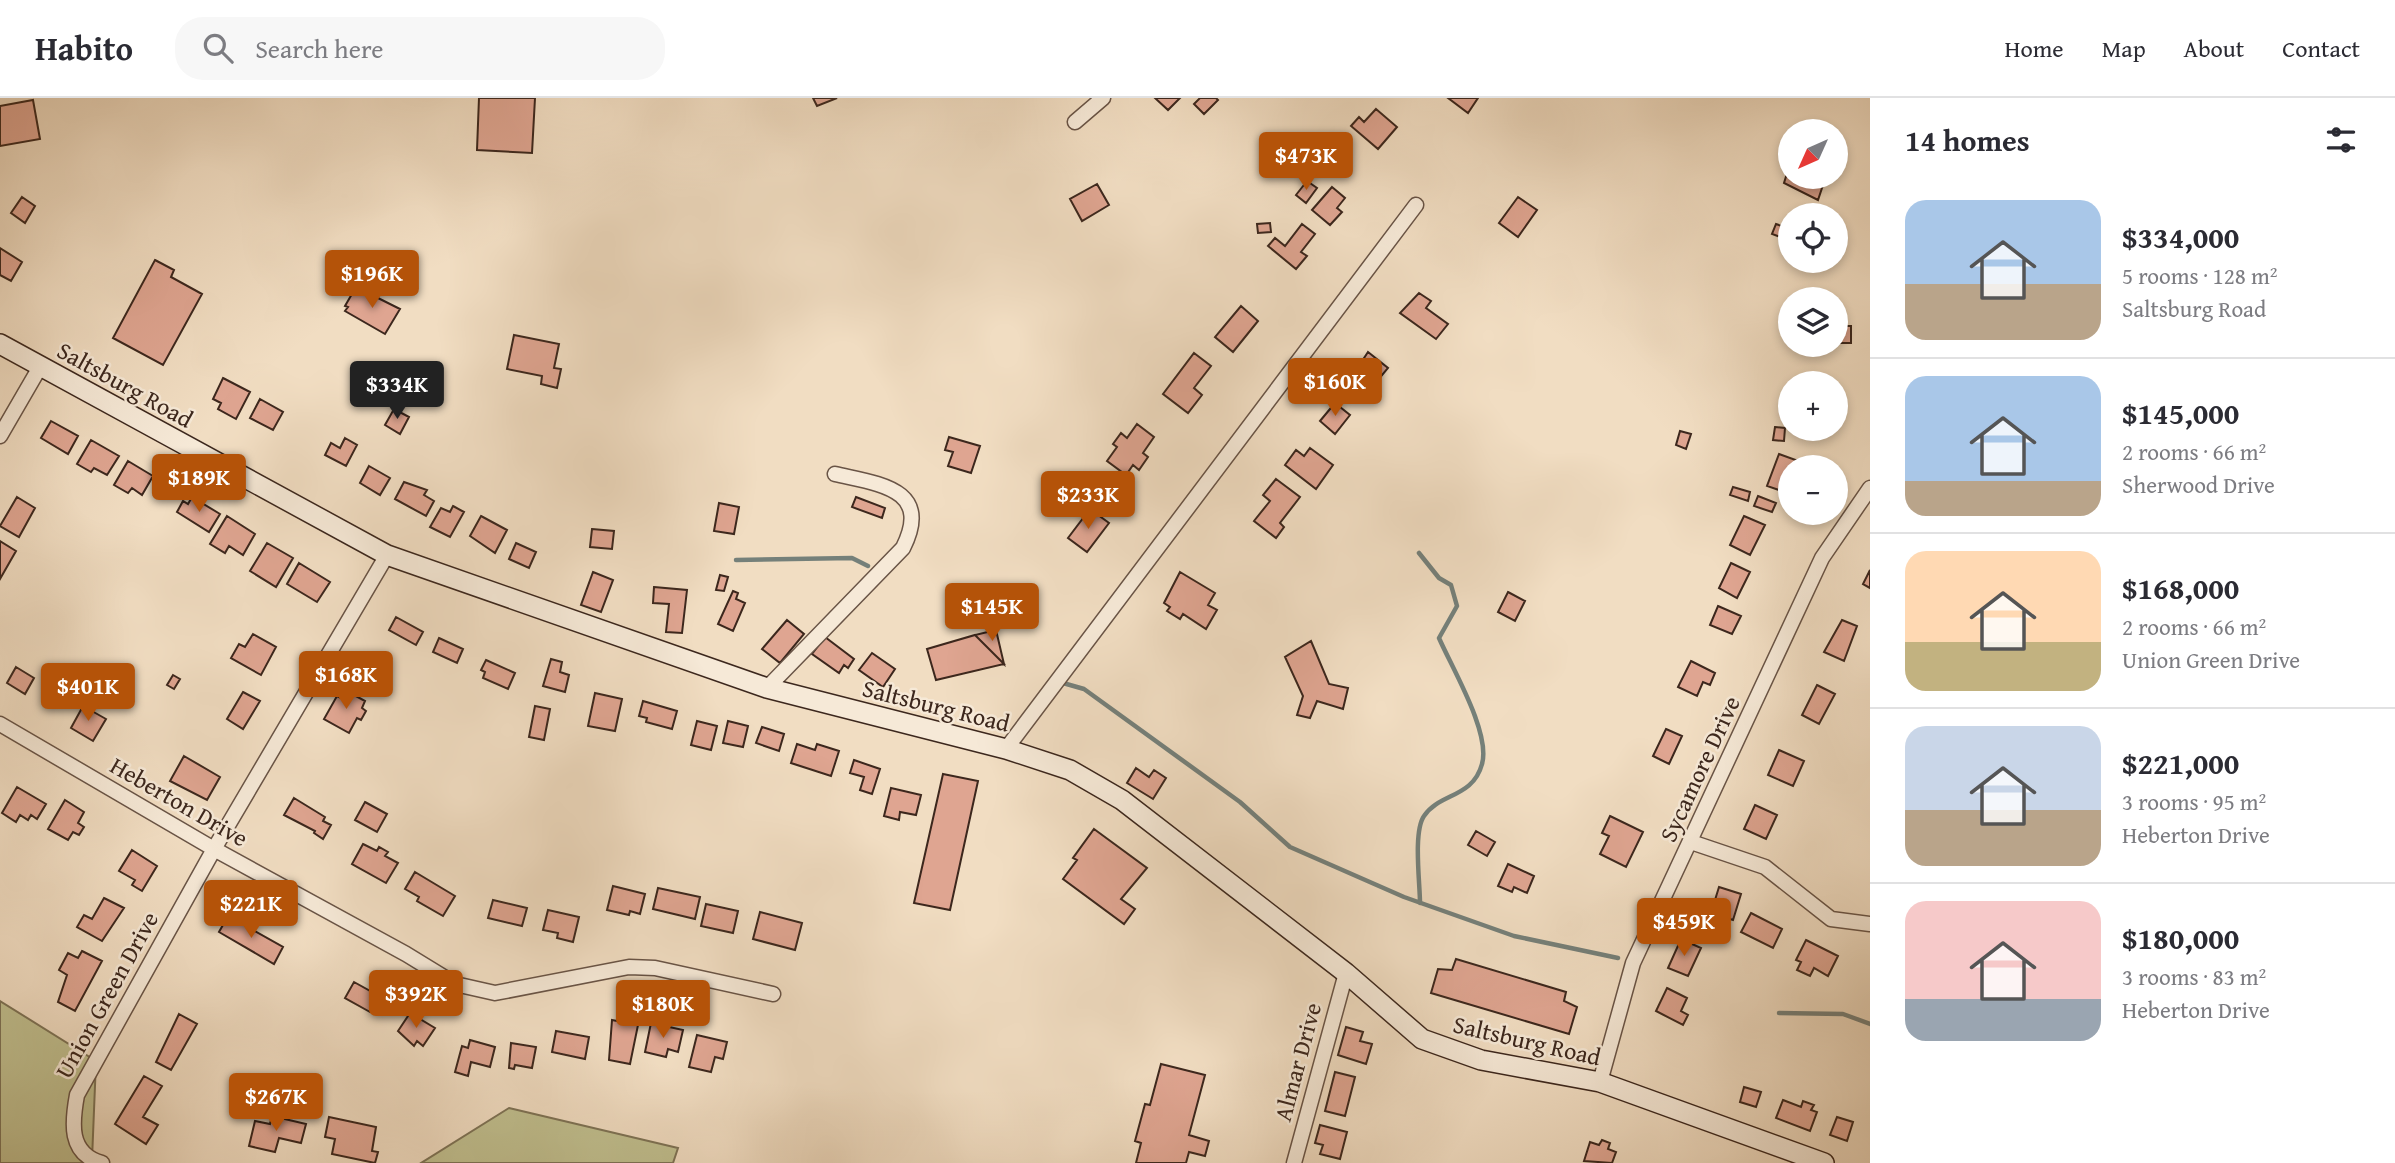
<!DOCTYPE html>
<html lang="en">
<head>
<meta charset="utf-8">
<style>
	body { margin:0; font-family:"Gentium Book Plus",serif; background:#f7f7f7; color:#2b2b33; height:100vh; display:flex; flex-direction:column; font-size:26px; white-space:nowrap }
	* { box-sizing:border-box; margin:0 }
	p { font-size:23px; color:#7c7c81 }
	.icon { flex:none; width:38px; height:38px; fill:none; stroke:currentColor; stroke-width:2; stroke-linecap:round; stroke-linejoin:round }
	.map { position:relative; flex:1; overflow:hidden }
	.panel { display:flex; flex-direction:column; background:#fff; width:525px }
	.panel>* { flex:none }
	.needle { width:46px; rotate:225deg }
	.fabs { position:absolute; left:1778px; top:21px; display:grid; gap:14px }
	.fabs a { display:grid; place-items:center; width:70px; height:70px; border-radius:50%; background:#fff; box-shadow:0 4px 10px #0003; font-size:35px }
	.price { position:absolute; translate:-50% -60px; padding:0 16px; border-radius:7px; background:#b45309; color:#fff; font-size:23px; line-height:46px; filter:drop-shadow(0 2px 4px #0008) }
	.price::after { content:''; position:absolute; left:50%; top:42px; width:21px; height:16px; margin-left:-10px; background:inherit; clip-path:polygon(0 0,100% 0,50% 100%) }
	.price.selected { background:#222; color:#fff }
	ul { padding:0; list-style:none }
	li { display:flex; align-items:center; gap:21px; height:175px; padding:0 35px }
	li+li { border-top:2px solid #e1e1e2 }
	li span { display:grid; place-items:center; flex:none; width:196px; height:140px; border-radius:21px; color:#555 }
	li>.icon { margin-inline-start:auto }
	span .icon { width:84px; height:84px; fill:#fffc; stroke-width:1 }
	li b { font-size:30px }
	h2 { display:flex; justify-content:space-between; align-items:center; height:84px; padding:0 35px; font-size:30px }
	header { display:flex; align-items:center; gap:42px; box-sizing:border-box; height:98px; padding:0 35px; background:#fff; border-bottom:2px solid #e1e1e2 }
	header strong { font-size:33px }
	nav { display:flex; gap:38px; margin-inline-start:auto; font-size:24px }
	.search { width:490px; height:63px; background:#f7f7f7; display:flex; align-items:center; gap:18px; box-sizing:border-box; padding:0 24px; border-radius:28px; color:#7c7c81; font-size:26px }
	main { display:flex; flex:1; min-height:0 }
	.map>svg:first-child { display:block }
</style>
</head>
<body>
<header>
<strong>Habito</strong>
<div class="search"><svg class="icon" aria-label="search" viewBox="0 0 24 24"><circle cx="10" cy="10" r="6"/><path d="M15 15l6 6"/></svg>Search here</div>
<nav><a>Home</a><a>Map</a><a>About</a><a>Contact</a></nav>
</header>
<main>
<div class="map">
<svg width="1870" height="1065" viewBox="0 0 1870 1065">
	<rect width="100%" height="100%" fill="#f1ddc2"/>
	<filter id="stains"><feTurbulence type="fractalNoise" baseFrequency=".00286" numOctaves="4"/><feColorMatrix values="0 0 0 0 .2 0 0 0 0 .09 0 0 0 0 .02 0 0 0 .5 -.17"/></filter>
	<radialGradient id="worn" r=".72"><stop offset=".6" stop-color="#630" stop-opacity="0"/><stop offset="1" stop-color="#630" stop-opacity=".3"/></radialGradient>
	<path fill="#c0bf8f" stroke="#7e7356" stroke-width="2" d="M0,903l96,60 -4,99 12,3h-104z
		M509,1010l169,40 -5,15h-252z"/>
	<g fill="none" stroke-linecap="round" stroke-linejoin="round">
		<path stroke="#75807a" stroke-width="4.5" d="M1419,455l20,25 12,7 6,21 -18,32c13,30 52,95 43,126 -9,34 -43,29 -58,52 -11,16 -4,67 -4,87
			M736,462l116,-2 16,8
			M1063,585l21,6 156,113 50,45 114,50 110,39 104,22
			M1779,915l64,1 27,10"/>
	</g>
	<path fill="#dfa591" stroke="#3c271d" stroke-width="2" d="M479,0h56l-3,55 -55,-3z
		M813,0h24l-20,8z
		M1155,0h25l-12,12z
		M1200,0h16l2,2 -14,14 -10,-10z
		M1448,0h30l-10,15z
		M33,2l7,39 -40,7v-40z
		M1376,11l21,18 -19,22 -27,-23 8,-9 5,5z
		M1789,69l1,10 35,2 -7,21 -34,-17z
		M1307,83l10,7 -11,15 -10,-8z
		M1097,86l12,21 -27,16 -12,-22z
		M1332,89l13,11 -8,10 5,4 -12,13 -18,-15z
		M22,99l13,9 -10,17 -14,-10z
		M1518,99l19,13 -19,27 -19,-14z
		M1270,125l1,9 -13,1 -1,-9z
		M1302,126l13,10 -14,18 6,4 -11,13 -28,-23 7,-8 10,8z
		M1776,126l14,5v22l-7,-3 3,-9 -14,-5z
		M0,150l22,14 -11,19 -11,-6z
		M155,162l19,10 -3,7 31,17 -39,71 -50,-27z
		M356,189l44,22 -15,25 -40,-23 3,-4 -3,-1z
		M1419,195l12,8 -5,7 22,16 -12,15 -36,-26z
		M1241,208l17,15 -25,31 -18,-15z
		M1840,228h11v17h-11z
		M514,237l45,9 -5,24 7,1 -4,19 -16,-4 1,-8 -35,-7z
		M1368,254l20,16 -20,24 -17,-14z
		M1194,255l17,13 -17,22 8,7 -14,18 -25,-19z
		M223,280l27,14 -14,27 -18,-10 3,-6 -8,-4z
		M260,301l23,13 -10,18 -23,-12z
		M1335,305l15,12 -15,19 -15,-13z
		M394,311l15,8 -9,17 -15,-9z
		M51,323l27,15 -10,18 -27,-16z
		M1137,326l17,13 -11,16 5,4 -9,13 -6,-5 -7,10 -19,-14 10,-14 -4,-3 8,-11 6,5z
		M1775,329l10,1 -1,13 -11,-1z
		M1680,333l11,3 -5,15 -10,-4z
		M949,339l31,9 -9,27 -23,-7 5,-14 -8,-2z
		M345,340l12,7 -11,21 -21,-11 6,-12 9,5z
		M91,342l28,16 -12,19 -13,-7 -3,4 -14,-8z
		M1310,350l23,17 -17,24 -31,-24 11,-15 8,6z
		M1779,356l25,9 -2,4h-12v13l-5,12 -18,-6z
		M128,363l25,15 -11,19 -10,-7 -4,5 -14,-8z
		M369,368l21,12 -10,17 -20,-12z
		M1276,381l24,18 -20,26 4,4 -8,11 -22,-17 16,-20 -7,-6z
		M404,384l23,8 -3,5 10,6 -8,15 -31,-17z
		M1733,389l17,5 -2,9 -18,-6z
		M1758,398l18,7 -4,9 -18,-6z
		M17,399l18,11 -16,29 -19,-11z
		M192,399l28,17 -11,18 -32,-20 6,-11 5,3z
		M856,399l29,11 -3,10 -30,-11z
		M719,405l20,4 -5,27 -20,-3z
		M453,408l11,6 -14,25 -20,-10 11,-19 9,4z
		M1090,411l19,14 -22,29 -19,-14z
		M227,418l28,18 -12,21 -14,-9 -4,7 -15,-9z
		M481,418l26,14 -12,23 -25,-17z
		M1744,418l21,9 -15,30 -20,-10z
		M592,431l22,2 -2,18 -22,-2z
		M0,443l16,10 -16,28z
		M267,445l26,15 -17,29 -26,-16z
		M516,445l20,9 -7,16 -20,-9z
		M299,465l31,19 -13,20 -30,-18z
		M1731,465l19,9 -13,26 -18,-10z
		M1870,472v18l-7,-4z
		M593,474l20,8 -12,32 -20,-7z
		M1180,474l35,21 -7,12 9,5 -11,19 -23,-15 -3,5 -13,-8 3,-4 -6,-4z
		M720,477l8,2 -4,14 -8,-1z
		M654,489l33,3 -5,43 -16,-1 3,-28 -16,-1z
		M733,493l5,2 -2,6 9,4 -12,28 -15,-7z
		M1508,494l17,9 -10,20 -17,-9z
		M1718,508l23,10 -9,18 -22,-9z
		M396,519l27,15 -7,13 -27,-15z
		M787,522l17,14 -24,29 -18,-14z
		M1842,522l15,6 -13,35 -20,-9z
		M996,532l8,34 -29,-29z
		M253,536l23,13 -15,28 -30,-17 8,-14 6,3z
		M975,537l29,29 -68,16 -9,-31z
		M825,539l29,22 -6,9 -4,-3 -5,8 -27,-19z
		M439,540l24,11 -6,14 -24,-11z
		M1311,543l18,43 19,4 -5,21 -26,-8 -7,17 -13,-3 6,-19 -18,-39z
		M872,555l23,16 -12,18 -24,-17z
		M551,561l11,3 -2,10 9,3 -4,17 -22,-6z
		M486,562l29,13 -7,16 -25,-11 2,-6 -4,-2z
		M1691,563l24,12 -5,12 -7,-3 -6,14 -19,-9z
		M16,569l18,11 -9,16 -18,-11z
		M173,577l7,4 -6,10 -7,-4z
		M1817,587l18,9 -16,30 -17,-9z
		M345,592l20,11 -3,7 4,3 -5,9 -4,-2 -8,15 -25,-14 13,-23 4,2z
		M243,594l17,9 -17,28 -16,-10z
		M595,595l27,6 -7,32 -27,-5z
		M643,603l34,10 -5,18 -26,-7 1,-4 -8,-2z
		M83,608l23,13 -13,22 -22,-13z
		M535,608l15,3 -6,31 -15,-3z
		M697,623l20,5 -6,24 -20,-5z
		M728,623l20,5 -5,21 -20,-4z
		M762,629l22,7 -5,17 -23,-8z
		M1666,631l16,7 -13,28 -16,-8z
		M797,646l18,6 2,-6 22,7 -8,25 -40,-13z
		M1779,652l25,11 -11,25 -25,-11z
		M184,658l36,21 -13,23 -37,-19z
		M854,662l26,9 -8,25 -12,-4 4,-13 -14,-4z
		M1136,670l13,9 5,-7 12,8 -13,21 -26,-16z
		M943,676l35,7 -28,129 -36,-7z
		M17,689l29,17 -9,15 -6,-4 -3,5 -8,-5 -4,7 -14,-9z
		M891,690l30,7 -5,20 -16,-3 -1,8 -15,-4z
		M294,700l31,19 -2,4 8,4 -8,14 -9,-6 1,-2 -31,-16z
		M65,702l19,12 -6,11 6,4 -5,8 -6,-3 -5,8 -20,-11z
		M365,704l22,12 -10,18 -22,-12z
		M1755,707l22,10 -11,24 -22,-10z
		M1610,718l33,16 -17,35 -26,-13 9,-18 -7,-3z
		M1094,731l53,39 -26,31 14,10 -11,15 -61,-45 14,-19 -4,-2z
		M1476,733l19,11 -8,14 -19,-11z
		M363,746l14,7 2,-4 9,5 -3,4 13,7 -12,20 -34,-19z
		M132,752l25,16 -15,25 -10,-6 3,-5 -16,-9z
		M1508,766l26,12 -7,17 -13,-6 -2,5 -14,-6z
		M415,774l40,24 -12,20 -26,-15 2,-4 -14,-8z
		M613,788l32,8 -5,20 -10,-3 -1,4 -22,-5z
		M1719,789l22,7 -8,26 -22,-7z
		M658,790l42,9 -5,22 -42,-10z
		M104,800l20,10 -22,33 -25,-14 7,-12 8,4z
		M493,802l34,8 -5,18 -34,-8z
		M706,806l32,7 -5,22 -32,-7z
		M548,812l31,7 -6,25 -16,-4 1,-5 -15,-3z
		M760,814l42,11 -7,27 -42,-11z
		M1751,815l31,16 -9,19 -32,-16z
		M228,818l55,31 -9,17 -55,-32z
		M1681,841l20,9 -13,28 -20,-8z
		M1806,842l32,16 -10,20 -14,-8 -4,8 -13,-6 4,-8 -5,-2z
		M82,853l20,10 -27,50 -17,-9 9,-27 -8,-5 9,-17 10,5z
		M1456,861l110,33 -2,9 13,6 -8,27 -138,-41 7,-24 14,1z
		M354,884l25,14 -9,16 -25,-14z
		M1667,890l20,10 -6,13 7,4 -5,10 -27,-14z
		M410,915l25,15 -12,18 -6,-5 -3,5 -16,-15z
		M179,916l18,10 -26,46 -15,-8z
		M612,922l26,5 -8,39 -21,-4z
		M651,925l32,7 -5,22 -10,-3 -2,8 -21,-5z
		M1346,929l17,5 -3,9 12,3 -6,20 -28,-9z
		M556,933l33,6 -4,22 -33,-7z
		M697,937l30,7 -4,17 -8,-2 -4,15 -22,-5z
		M470,942l25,7 -5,20 -19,-5 -3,14 -13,-4 7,-26 6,2z
		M511,945l25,4 -4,21 -17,-3 -1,4 -5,-1z
		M1161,966l44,11 -16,60 20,6 -4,15 -16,-4 -3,11h-50l5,-20 -6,-2 10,-37 5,1z
		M1335,974l20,5 -10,39 -20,-5z
		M144,978l18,10 -19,31 15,8 -12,19 -31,-20z
		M1744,989l17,5 -5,15 -16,-5z
		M1783,1002l18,7 2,-6 11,4 -3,5 6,2 -7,19 -34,-13z
		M272,1018l34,8 -5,19 -22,-5 -4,14 -26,-6 6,-25 15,3z
		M329,1019l47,10 -4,24 6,1 -3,11 -43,-9 3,-15 -10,-2z
		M1837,1019l16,5 -6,19 -17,-6z
		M1320,1027l27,7 -7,27 -20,-5 3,-9 -8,-2z
		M1602,1042l8,3 -2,6 8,3 -4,11 -28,-2 6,-19 9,3z"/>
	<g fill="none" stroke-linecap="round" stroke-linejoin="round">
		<defs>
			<path id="minor" d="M1075,24l28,-24
				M0,338l40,-69
				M767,590l136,-140c30,-60 -25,-64 -68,-74
				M0,626l214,125 192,105 49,30 40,9 134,-26 26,1 118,26
				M1006,651l410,-544
				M1691,744l74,25 66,52 39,5
				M1600,984l33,-119 189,-405 48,-70
				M102,1065c-34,-9 -30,-41 -25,-68l137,-246 173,-294
				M1294,1065l52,-190"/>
			<path id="secondary" d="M0,246l387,211 380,133 239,61 64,21 52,30 224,173 76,66 59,21 119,22 224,81"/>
		</defs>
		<use href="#minor" stroke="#695446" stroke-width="17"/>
		<use href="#secondary" stroke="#3c271d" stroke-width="22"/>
		<use href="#minor" stroke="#f6e9d7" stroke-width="14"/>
		<use href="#secondary" stroke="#f6e9d7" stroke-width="19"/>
	</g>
	<g text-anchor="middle" stroke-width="5" stroke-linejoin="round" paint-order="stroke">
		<g font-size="24" fill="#3c271d" stroke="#f6e9d7">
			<text transform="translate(125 287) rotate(29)" y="8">Saltsburg Road</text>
			<text transform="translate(936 608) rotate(14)" y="8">Saltsburg Road</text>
			<text transform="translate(1700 671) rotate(-65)" y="8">Sycamore Drive</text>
			<text transform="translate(179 704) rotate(30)" y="8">Heberton Drive</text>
			<text transform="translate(107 897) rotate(-61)" y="8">Union Green Drive</text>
			<text transform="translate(1527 943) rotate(13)" y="8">Saltsburg Road</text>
			<text transform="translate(1298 964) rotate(-75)" y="8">Almar Drive</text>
		</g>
	</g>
	<rect width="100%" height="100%" filter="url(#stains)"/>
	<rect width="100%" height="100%" fill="url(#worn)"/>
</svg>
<div class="fabs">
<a><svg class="needle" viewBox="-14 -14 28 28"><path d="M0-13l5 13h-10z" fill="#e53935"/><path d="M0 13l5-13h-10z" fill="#7c7c81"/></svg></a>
<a><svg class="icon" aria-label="locate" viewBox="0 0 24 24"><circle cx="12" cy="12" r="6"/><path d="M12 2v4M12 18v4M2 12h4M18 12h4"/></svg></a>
<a><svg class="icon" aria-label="layers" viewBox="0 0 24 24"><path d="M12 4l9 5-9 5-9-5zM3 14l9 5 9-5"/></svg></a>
<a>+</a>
<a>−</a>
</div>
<b class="price" style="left:1306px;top:94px">$473K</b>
<b class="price" style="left:372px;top:212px">$196K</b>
<b class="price" style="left:1335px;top:320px">$160K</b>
<b class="price selected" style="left:397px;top:323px">$334K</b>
<b class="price" style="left:199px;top:416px">$189K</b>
<b class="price" style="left:1088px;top:433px">$233K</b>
<b class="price" style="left:992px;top:545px">$145K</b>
<b class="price" style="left:346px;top:613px">$168K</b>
<b class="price" style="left:88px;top:625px">$401K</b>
<b class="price" style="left:251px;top:842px">$221K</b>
<b class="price" style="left:1684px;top:860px">$459K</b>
<b class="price" style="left:416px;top:932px">$392K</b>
<b class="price" style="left:663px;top:942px">$180K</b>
<b class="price" style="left:276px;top:1035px">$267K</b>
</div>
<section class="panel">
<h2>14 homes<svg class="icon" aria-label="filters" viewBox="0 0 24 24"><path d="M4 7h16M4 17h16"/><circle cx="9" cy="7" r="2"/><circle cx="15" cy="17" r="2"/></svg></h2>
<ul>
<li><span style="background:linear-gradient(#a9c7e8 60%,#b9a48a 0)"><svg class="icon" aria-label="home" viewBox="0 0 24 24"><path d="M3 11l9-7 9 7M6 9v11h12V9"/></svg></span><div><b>$334,000</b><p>5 rooms · 128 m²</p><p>Saltsburg Road</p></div></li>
<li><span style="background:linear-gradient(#a9c7e8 75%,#b9a48a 0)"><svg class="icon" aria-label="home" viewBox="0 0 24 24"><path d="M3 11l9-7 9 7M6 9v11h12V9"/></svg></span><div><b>$145,000</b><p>2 rooms · 66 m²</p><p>Sherwood Drive</p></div></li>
<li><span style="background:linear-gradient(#ffd9b3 65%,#c2b280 0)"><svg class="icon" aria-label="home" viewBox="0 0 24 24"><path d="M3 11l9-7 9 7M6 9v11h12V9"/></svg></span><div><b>$168,000</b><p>2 rooms · 66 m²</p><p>Union Green Drive</p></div></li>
<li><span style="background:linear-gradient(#c9d6e8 60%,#b9a48a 0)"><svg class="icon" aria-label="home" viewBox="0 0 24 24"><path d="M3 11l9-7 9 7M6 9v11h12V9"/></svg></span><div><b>$221,000</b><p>3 rooms · 95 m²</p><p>Heberton Drive</p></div></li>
<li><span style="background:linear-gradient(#f6c9c9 70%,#9aa5b1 0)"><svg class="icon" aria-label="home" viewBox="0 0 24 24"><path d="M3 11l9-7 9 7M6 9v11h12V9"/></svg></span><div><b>$180,000</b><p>3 rooms · 83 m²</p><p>Heberton Drive</p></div></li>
</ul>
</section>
</main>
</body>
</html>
